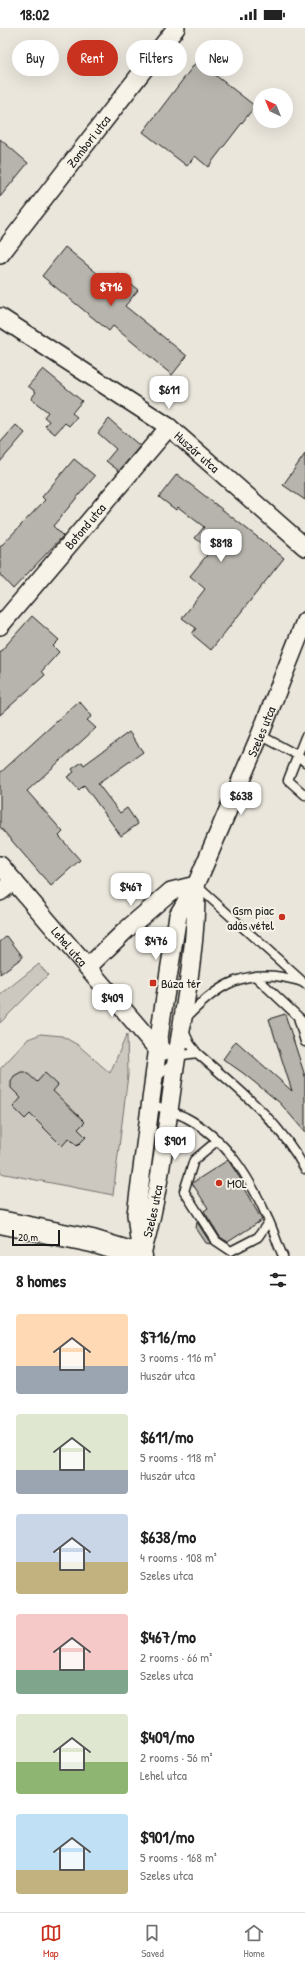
<!DOCTYPE html>
<html lang="en">
<head>
<meta charset="utf-8">
<style>
	body { margin:0; font-family:"Patrick Hand",sans-serif; background:#f2f2f2; color:#222; height:100vh; display:flex; flex-direction:column; font-size:15px; white-space:nowrap }
	* { box-sizing:border-box; margin:0 }
	p { font-size:13px; color:#767676 }
	.icon { flex:none; width:22px; height:22px; fill:none; stroke:currentColor; stroke-width:2; stroke-linecap:round; stroke-linejoin:round }
	.map { position:relative; height:1228px; overflow:hidden }
	.side { display:flex; flex-direction:column; background:#fff; flex:1 }
	.side>* { flex:none }
	.top-card { position:absolute; left:12px; top:12px; width:281px; height:36px; display:flex; gap:8px }
	.needle { width:26px; rotate:317deg }
	.buttons { position:absolute; left:253px; top:60px; display:grid; gap:8px }
	.buttons a { display:grid; place-items:center; width:40px; height:40px; border-radius:50%; background:#fff; box-shadow:0 4px 16px #0002; font-size:20px }
	.scale { position:absolute; left:12px; bottom:10px; width:48px; box-sizing:border-box; padding-left:4px; border:2px solid #1c1c1c; border-top:0; font-size:11px; line-height:14px; white-space:nowrap; color:#1c1c1c; -webkit-text-stroke:3px #f7f3e8; paint-order:stroke }
	.price { position:absolute; translate:-50% -34px; padding:0 9px; border-radius:8px; background:#fff; color:#222; font-size:13px; line-height:26px; filter:drop-shadow(0 1px 2px #0008) }
	.price::after { content:''; position:absolute; left:50%; top:24px; width:12px; height:9px; margin-left:-6px; background:inherit; clip-path:polygon(0 0,100% 0,50% 100%) }
	.price.active { background:#c8321e; color:#fff }
	ul { padding:0; list-style:none }
	li { display:flex; align-items:center; gap:12px; height:100px; padding:0 16px }
	li span { display:grid; place-items:center; flex:none; width:112px; height:80px; border-radius:4px; color:#555 }
	li>.icon { margin-inline-start:auto }
	span .icon { width:48px; height:48px; fill:#fffc; stroke-width:1 }
	li b { font-size:17px }
	h2 { display:flex; justify-content:space-between; align-items:center; height:48px; padding:0 16px; font-size:17px }
	.chip { padding:0 14px; border-radius:18px; background:#fff; box-shadow:0 4px 16px #0002; font-size:14px; line-height:36px }
	.chip.active { background:#c8321e; color:#fff }
	.status { display:flex; justify-content:space-between; align-items:center; height:28px; padding:0 20px; background:#fff; direction:ltr }
	.status svg { height:11px; fill:currentColor }
	.menu { display:flex; justify-content:space-around; align-items:center; height:56px; border-top:1px solid #e0e0e0; background:#fff; font-size:11px; color:#767676 }
	.menu a { display:grid; justify-items:center; gap:2px }
	.menu .active { color:#c8321e }
	.map>svg:first-child { display:block }
</style>
</head>
<body>
<div class="status"><b>18:02</b><svg viewBox="0 0 49 12"><path d="M0 12V9h3v3zM5 12V6h3v6zM10 12V3h3v9zM15 12V0h3v12zM26 1h20v11H26zM47 4h2v5h-2z"/></svg></div>
<div class="map">
<svg width="305" height="1228" viewBox="0 0 305 1228">
	<rect width="100%" height="100%" fill="#eae6dc"/>
	<filter id="ink" filterUnits="userSpaceOnUse"><feTurbulence type="fractalNoise" baseFrequency=".025" numOctaves="2"/><feDisplacementMap in="SourceGraphic" scale="8" xChannelSelector="R" yChannelSelector="G"/><feConvolveMatrix kernelMatrix="1 2 1 2 8 2 1 2 1" color-interpolation-filters="sRGB"/></filter>
	<g filter="url(#ink)">
		<path fill="#ccc8c0" stroke="#74726e" d="M39,936l9,11 -48,48v-28z
			M41,1006l21,2 16,9 32,28 17,-39 1,41 -15,120 -113,-22v-104l28,-30z"/>
		<path fill="#b6b4ac" stroke="#1c1c1c" d="M197,33l58,45 -47,61 -13,-11 -8,10 -44,-34z
			M0,111l28,24 -28,34z
			M65,219l44,36 8,-10 21,17 -13,16 62,50 -15,19 -59,-49 -4,5 -67,-55z
			M43,341l39,32 -10,12 5,4 -8,9 -4,-3 -10,11 -10,-8 4,-5 -5,-4 4,-5 -17,-13 5,-7 -8,-6z
			M109,391l31,27 -21,25 -13,-10 10,-12 -18,-16z
			M16,397l9,8 -25,29v-19z
			M305,426v46l-22,-15z
			M74,431l21,17 -42,50 10,10 -50,53 -13,-14v-28l45,-47 -3,-3z
			M177,446l107,84 -73,92 -19,-16 4,-6 -14,-10 23,-29 -15,-13 21,-26 -16,-12 9,-11 -26,-20 -2,3 -17,-13z
			M32,588l27,24 -6,6 6,6 -17,19 3,4 -45,40v-63z
			M79,673l13,15 -5,4 9,8 -69,63 36,41 -4,4 21,24 -29,26 -51,-59v-54z
			M129,704l14,20 -45,32 22,29 7,-5 11,16 -17,12 -37,-51 -5,5 -12,-13 7,-5 -2,-3 10,-7 2,3z
			M7,908l16,21 -23,17v-32z
			M285,986l20,62v56l-25,-29 -37,-30 -20,-14 13,-18 56,50 -23,-72z
			M21,1044h5l11,10 8,-9 13,12 -5,6 32,31 -7,7 8,8 -9,9 -8,-8 -7,8 -32,-32 -5,5 -12,-12 8,-9 -10,-10v-6l3,-6z
			M228,1132l17,26 -2,1 19,33 -34,22 -8,-5 -16,-26 4,-3 -16,-25z
			M197,1194l14,22 -5,-1 -10,-15z"/>
		<g fill="none" stroke-linecap="round" stroke-linejoin="round">
			<defs>
				<path id="service" d="M260,707l37,20 8,7
					M305,709l-17,43 17,15
					M197,858l104,94
					M255,948l50,47
					M298,989l7,25
					M186,990c28,-29 53,-48 96,-41 7,2 17,2 23,7
					M184,1003l6,13 7,9c41,36 81,66 108,116
					M157,1049l26,-22 14,-2
					M151,1076c11,4 23,8 34,13 41,21 65,61 83,102 6,12 9,25 15,37
					M218,1112l-24,20 -10,31 32,50 15,10 27,-14 11,-16"/>
				<g id="minor">
					<path id="s1" d="M0,227l176,-227"/>
					<path id="s2" d="M0,289l169,110 136,120"/>
					<path id="s3" d="M0,598l169,-199"/>
					<path id="s4" d="M0,837l158,185 6,1"/>
					<path d="M0,864l14,-11"/>
					<path d="M88,939l38,-37 45,-39 25,-6"/>
					<path id="s5" d="M143,1222c17,-59 23,-121 32,-182 9,-60 22,-122 21,-183"/>
					<path id="s6" d="M141,1228l-5,-42 26,-198 16,-101 18,-30 64,-150 45,-114"/>
				</g>
				<path id="primary" d="M0,1194l92,19 49,15"/>
			</defs>
			<use href="#service" stroke="#1c1c1c" stroke-width="11"/>
			<use href="#minor" stroke="#1c1c1c" stroke-width="20"/>
			<use href="#primary" stroke="#1c1c1c" stroke-width="25"/>
			<use href="#service" stroke="#f7f3e8" stroke-width="8"/>
			<use href="#minor" stroke="#f7f3e8" stroke-width="17"/>
			<use href="#primary" stroke="#f7f3e8" stroke-width="22"/>
		</g>
	</g>
	<g fill="#c8321e" stroke="#f7f3e8" stroke-width="1.5">
		<circle cx="282" cy="889" r="4"/>
		<rect x="149" y="951" width="8" height="8" rx="2"/>
		<circle cx="219" cy="1155" r="4"/>
	</g>
	<g text-anchor="middle" stroke-width="4" stroke-linejoin="round" paint-order="stroke">
		<g font-size="13" fill="#1c1c1c" stroke="#f7f3e8">
			<text dy="5" stroke="none"><textPath href="#s1" startOffset="144">Zombori utca</textPath></text>
			<text dy="5" stroke="none"><textPath href="#s2" startOffset="239">Huszár utca</textPath></text>
			<text dy="5" stroke="none"><textPath href="#s3" startOffset="131">Botond utca</textPath></text>
			<text dy="5" stroke="none"><textPath href="#s6" startOffset="546">Szeles utca</textPath></text>
			<text dy="5" stroke="none"><textPath href="#s4" startOffset="107">Lehel utca</textPath></text>
			<text dy="5" stroke="none"><textPath href="#s5" startOffset="40">Szeles utca</textPath></text>
		</g>
		<g font-size="13" fill="#1c1c1c" stroke="#f7f3e8" text-anchor="start">
			<text x="274" y="887" text-anchor="end">Gsm piac<tspan x="274" dy="15">adás vétel</tspan></text>
			<text x="161" y="960">Búza tér</text>
			<text x="227" y="1160">MOL</text>
		</g>
	</g>
</svg>
<div class="buttons">
<a><svg class="needle" viewBox="-14 -14 28 28"><path d="M0-13l5 13h-10z" fill="#e53935"/><path d="M0 13l5-13h-10z" fill="#767676"/></svg></a>
</div>
<div class="scale">20 m</div>
<b class="price active" style="left:111px;top:279px">$716</b>
<b class="price" style="left:169px;top:382px">$611</b>
<b class="price" style="left:221px;top:535px">$818</b>
<b class="price" style="left:241px;top:788px">$638</b>
<b class="price" style="left:131px;top:879px">$467</b>
<b class="price" style="left:156px;top:933px">$476</b>
<b class="price" style="left:112px;top:990px">$409</b>
<b class="price" style="left:175px;top:1133px">$901</b>
<div class="top-card">
<a class="chip">Buy</a>
<a class="chip active">Rent</a>
<a class="chip">Filters</a>
<a class="chip">New</a>
</div>
</div>
<section class="side">
<h2>8 homes<svg class="icon" aria-label="filters" viewBox="0 0 24 24"><path d="M4 7h16M4 17h16"/><circle cx="9" cy="7" r="2"/><circle cx="15" cy="17" r="2"/></svg></h2>
<ul>
<li><span style="background:linear-gradient(#ffd9b3 65%,#9aa5b1 0)"><svg class="icon" aria-label="home" viewBox="0 0 24 24"><path d="M3 11l9-7 9 7M6 9v11h12V9"/></svg></span><div><b>$716/mo</b><p>3 rooms · 116 m²</p><p>Huszár utca</p></div></li>
<li><span style="background:linear-gradient(#dfe7d0 70%,#9aa5b1 0)"><svg class="icon" aria-label="home" viewBox="0 0 24 24"><path d="M3 11l9-7 9 7M6 9v11h12V9"/></svg></span><div><b>$611/mo</b><p>5 rooms · 118 m²</p><p>Huszár utca</p></div></li>
<li><span style="background:linear-gradient(#c9d6e8 60%,#c2b280 0)"><svg class="icon" aria-label="home" viewBox="0 0 24 24"><path d="M3 11l9-7 9 7M6 9v11h12V9"/></svg></span><div><b>$638/mo</b><p>4 rooms · 108 m²</p><p>Szeles utca</p></div></li>
<li><span style="background:linear-gradient(#f6c9c9 70%,#7fa58c 0)"><svg class="icon" aria-label="home" viewBox="0 0 24 24"><path d="M3 11l9-7 9 7M6 9v11h12V9"/></svg></span><div><b>$467/mo</b><p>2 rooms · 66 m²</p><p>Szeles utca</p></div></li>
<li><span style="background:linear-gradient(#dfe7d0 60%,#8fb573 0)"><svg class="icon" aria-label="home" viewBox="0 0 24 24"><path d="M3 11l9-7 9 7M6 9v11h12V9"/></svg></span><div><b>$409/mo</b><p>2 rooms · 56 m²</p><p>Lehel utca</p></div></li>
<li><span style="background:linear-gradient(#bfe0f5 70%,#c2b280 0)"><svg class="icon" aria-label="home" viewBox="0 0 24 24"><path d="M3 11l9-7 9 7M6 9v11h12V9"/></svg></span><div><b>$901/mo</b><p>5 rooms · 168 m²</p><p>Szeles utca</p></div></li>
</ul>
</section>
<nav class="menu">
<a class="active"><svg class="icon" aria-label="map" viewBox="0 0 24 24"><path d="M3 6l6-2 6 2 6-2v14l-6 2-6-2-6 2zM9 4v14M15 6v14"/></svg>Map</a>
<a><svg class="icon" aria-label="saved" viewBox="0 0 24 24"><path d="M7 4h10v16l-5-4-5 4z"/></svg>Saved</a>
<a><svg class="icon" aria-label="home" viewBox="0 0 24 24"><path d="M3 11l9-7 9 7M6 9v11h12V9"/></svg>Home</a>
</nav>
</body>
</html>
